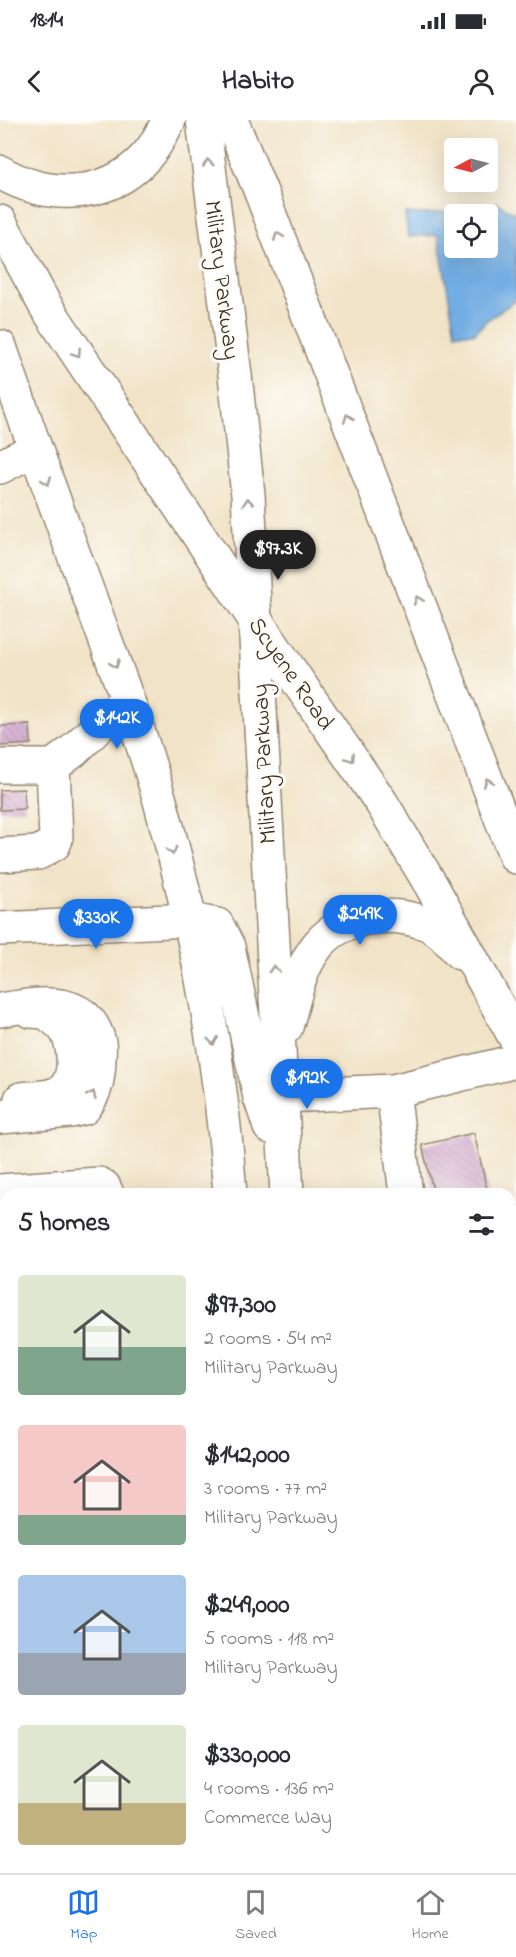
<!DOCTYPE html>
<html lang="en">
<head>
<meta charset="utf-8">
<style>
	body { margin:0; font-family:"Indie Flower",sans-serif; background:#f2f2f3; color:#2b2b33; height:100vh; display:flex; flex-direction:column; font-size:22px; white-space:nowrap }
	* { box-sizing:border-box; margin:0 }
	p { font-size:20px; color:#7c7c81 }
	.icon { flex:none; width:33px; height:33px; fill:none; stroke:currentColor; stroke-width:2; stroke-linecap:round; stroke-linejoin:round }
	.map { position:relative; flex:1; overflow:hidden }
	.details { position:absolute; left:0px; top:1068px; width:516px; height:686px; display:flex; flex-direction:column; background:#fff; border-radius:18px 18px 0 0; box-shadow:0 6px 24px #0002 }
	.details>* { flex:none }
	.needle { width:39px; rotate:263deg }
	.tools { position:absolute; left:444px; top:18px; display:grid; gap:12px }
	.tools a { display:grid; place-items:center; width:54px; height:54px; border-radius:6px; background:#fff; box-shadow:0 6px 24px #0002; font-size:30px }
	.price { position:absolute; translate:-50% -51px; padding:0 14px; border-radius:21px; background:#1a73e8; color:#fff; font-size:20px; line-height:39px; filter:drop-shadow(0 2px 3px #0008) }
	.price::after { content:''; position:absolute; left:50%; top:36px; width:18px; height:14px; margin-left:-9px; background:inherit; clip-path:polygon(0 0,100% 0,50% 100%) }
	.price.selected { background:#222; color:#fff }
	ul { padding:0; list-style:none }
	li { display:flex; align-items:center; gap:18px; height:150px; padding:0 18px }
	li span { display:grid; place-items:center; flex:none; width:168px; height:120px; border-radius:6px; color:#555 }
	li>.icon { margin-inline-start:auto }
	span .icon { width:72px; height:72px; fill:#fffc; stroke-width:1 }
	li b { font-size:26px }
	h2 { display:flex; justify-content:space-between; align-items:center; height:72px; padding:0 18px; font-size:26px }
	.status { display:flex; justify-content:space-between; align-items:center; height:42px; padding:0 30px; background:#fff; direction:ltr }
	.status svg { height:16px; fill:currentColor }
	header { display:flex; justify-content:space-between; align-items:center; height:78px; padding:0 18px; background:#fff; font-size:27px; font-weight:800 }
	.tab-bar { display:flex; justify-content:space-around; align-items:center; height:84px; border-top:2px solid #e1e1e2; background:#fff; font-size:16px; color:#7c7c81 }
	.tab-bar a { display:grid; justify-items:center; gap:3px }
	.tab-bar .selected { color:#1a73e8 }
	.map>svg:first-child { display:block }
</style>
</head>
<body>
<div class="status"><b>18:14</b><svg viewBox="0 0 49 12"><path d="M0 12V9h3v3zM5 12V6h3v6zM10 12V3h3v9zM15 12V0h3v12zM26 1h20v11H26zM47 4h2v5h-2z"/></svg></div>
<header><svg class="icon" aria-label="back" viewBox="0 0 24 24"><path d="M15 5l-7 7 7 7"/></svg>Habito<svg class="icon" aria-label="person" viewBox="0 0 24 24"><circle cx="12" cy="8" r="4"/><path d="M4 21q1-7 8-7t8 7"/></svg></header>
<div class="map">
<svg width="516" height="1753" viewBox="0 0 516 1753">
	<defs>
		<pattern id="building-back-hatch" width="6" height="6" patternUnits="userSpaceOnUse" patternTransform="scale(1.5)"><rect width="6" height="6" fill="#cc9dc8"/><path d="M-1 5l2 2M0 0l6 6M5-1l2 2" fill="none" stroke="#a780a2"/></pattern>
	</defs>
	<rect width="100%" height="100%" fill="#fdfcf7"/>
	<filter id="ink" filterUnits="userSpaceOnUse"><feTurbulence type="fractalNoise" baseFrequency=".0167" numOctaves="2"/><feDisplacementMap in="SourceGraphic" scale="12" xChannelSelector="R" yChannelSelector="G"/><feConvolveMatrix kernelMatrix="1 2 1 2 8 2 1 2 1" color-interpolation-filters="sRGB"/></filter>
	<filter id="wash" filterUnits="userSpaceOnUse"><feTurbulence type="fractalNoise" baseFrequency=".008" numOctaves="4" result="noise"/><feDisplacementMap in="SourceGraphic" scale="24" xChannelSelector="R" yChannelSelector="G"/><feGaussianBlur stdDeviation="1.35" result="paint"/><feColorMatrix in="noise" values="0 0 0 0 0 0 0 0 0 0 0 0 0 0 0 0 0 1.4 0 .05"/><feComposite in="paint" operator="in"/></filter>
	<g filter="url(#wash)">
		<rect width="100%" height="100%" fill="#f1e3c7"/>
		<path fill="#72ade3" stroke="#566c80" stroke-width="1.5" fill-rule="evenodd" d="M497,83l19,11v86l-30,21 -11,12h-20l-17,-98 -30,2 -3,-24 25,1zM454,94h34v34h-34z"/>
		<g id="blocks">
			<path fill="url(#building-back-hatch)" d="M30,605l1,19 -31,2v-20z
				M24,669l1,20 -25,1v-20z
				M474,1013l14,61h-54l-12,-49z
				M513,1120l3,13v23l-6,2v-37z
				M0,1128h6v38h-6z
				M516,1243v66l-6,1v-66z
				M510,1339h6v146l-6,1z
				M510,1642h6v68l-6,1z
				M6,1705v43h4l1,4 -11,1v-47z
				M86,1748h40l1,5h-40z"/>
		</g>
	</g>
	<g filter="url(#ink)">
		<use href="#blocks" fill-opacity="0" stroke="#968672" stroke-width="1.5"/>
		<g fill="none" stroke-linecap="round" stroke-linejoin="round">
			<defs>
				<path id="minor" d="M0,347l35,-18
					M0,646h53l20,-15 54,-52
					M0,735l38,-2 16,-9 2,-5 -3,-73
					M0,809l190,-9
					M0,890c37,-6 86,-16 99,32 1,5 0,12 0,18 -1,20 -3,32 -15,48l-13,3 -71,6
					M393,971l13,103
					M260,977l133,-6 123,-30
					M21,979c13,-2 31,0 42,-9 15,-12 12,-48 1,-62 -5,-6 -12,-11 -18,-16l-15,-1
					M0,1071l99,-7 5,3 3,7
					M510,1105l6,-2
					M0,1168h6
					M0,1207h6
					M510,1208l6,-2
					M510,1325l6,-1
					M0,1359h6
					M510,1530l6,-1
					M0,1595h6
					M510,1602h6
					M54,1748v5
					M140,1748v5
					M447,1748v5"/>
				<path id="major" d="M203,0l32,255 13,120 39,699
					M231,0l30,72 255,665
					M0,52c52,30 115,27 153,-24 6,-9 11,-19 16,-28
					M0,102l45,83 209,313 127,184 50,83 85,154
					M0,227c27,79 55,157 84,235 27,73 55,145 76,219 36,128 61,260 70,393
					M190,800l27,5 11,22 32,150 10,30
					M286,907c8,-27 13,-59 32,-82 25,-30 72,-35 107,-22 15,5 25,19 35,30
					M262,1748v5
					M330,1748v5"/>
			</defs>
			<use href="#minor" stroke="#968672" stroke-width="36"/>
			<use href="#major" stroke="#968672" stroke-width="36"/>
			<use href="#minor" stroke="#fff" stroke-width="33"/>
			<use href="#major" stroke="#fff" stroke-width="33"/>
		</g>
		<defs><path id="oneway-chevron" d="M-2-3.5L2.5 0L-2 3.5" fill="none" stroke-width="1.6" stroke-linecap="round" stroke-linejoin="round" transform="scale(1.5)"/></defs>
		<g stroke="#a79f9a">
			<use href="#oneway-chevron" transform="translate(208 43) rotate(-97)"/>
			<use href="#oneway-chevron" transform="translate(278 116) rotate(-111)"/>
			<use href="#oneway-chevron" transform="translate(77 233) rotate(56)"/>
			<use href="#oneway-chevron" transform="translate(348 298) rotate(-111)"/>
			<use href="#oneway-chevron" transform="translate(47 361) rotate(70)"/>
			<use href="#oneway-chevron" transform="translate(248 382) rotate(-94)"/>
			<use href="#oneway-chevron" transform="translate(418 480) rotate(-111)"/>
			<use href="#oneway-chevron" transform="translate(115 544) rotate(70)"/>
			<use href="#oneway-chevron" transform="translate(351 638) rotate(56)"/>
			<use href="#oneway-chevron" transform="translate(488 662) rotate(-111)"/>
			<use href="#oneway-chevron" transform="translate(172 731) rotate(76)"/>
			<use href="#oneway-chevron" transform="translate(274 849) rotate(-93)"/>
			<use href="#oneway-chevron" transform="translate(213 921) rotate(82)"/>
			<use href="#oneway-chevron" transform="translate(92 975) rotate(-65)"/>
		</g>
	</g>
	<g text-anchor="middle" stroke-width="6" stroke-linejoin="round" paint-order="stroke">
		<g font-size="24" fill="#3b2a1e" stroke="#fdfcf7">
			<text transform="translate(223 160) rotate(83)" y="8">Military Parkway</text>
			<text transform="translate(292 553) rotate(55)" y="8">Scyene Road</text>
			<text transform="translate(263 644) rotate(-93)" y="8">Military Parkway</text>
		</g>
	</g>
</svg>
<div class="tools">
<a><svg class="needle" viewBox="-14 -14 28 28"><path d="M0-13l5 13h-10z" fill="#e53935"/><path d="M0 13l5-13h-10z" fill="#7c7c81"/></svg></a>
<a><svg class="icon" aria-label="locate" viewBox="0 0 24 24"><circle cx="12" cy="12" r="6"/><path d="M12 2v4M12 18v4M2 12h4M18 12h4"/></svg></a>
</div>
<b class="price selected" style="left:278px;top:461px">$97.3K</b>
<b class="price" style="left:117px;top:630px">$142K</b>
<b class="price" style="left:360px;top:826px">$249K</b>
<b class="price" style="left:96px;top:830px">$330K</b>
<b class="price" style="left:307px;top:990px">$192K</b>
<section class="details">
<h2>5 homes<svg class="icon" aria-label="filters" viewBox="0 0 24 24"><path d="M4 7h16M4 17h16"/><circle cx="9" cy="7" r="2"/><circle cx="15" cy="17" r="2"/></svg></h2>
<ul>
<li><span style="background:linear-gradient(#dfe7d0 60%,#7fa58c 0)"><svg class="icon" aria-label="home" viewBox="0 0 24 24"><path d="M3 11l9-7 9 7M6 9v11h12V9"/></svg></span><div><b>$97,300</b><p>2 rooms · 54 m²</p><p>Military Parkway</p></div></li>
<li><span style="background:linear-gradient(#f6c9c9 75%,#7fa58c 0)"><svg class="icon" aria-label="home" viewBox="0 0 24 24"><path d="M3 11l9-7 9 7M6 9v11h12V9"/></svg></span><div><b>$142,000</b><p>3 rooms · 77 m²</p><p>Military Parkway</p></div></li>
<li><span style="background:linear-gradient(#a9c7e8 65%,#9aa5b1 0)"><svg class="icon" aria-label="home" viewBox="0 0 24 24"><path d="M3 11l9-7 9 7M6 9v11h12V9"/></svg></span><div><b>$249,000</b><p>5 rooms · 118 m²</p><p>Military Parkway</p></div></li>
<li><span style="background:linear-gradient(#dfe7d0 65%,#c2b280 0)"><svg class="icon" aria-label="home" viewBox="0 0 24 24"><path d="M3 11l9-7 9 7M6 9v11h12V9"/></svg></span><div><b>$330,000</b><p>4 rooms · 136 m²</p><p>Commerce Way</p></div></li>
</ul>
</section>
</div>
<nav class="tab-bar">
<a class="selected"><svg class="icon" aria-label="map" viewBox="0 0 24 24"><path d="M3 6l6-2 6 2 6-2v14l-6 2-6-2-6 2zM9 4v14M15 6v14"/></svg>Map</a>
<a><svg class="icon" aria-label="saved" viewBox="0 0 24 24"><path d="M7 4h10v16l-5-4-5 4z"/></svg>Saved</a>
<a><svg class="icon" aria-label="home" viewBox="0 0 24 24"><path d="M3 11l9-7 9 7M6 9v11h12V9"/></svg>Home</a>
</nav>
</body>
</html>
